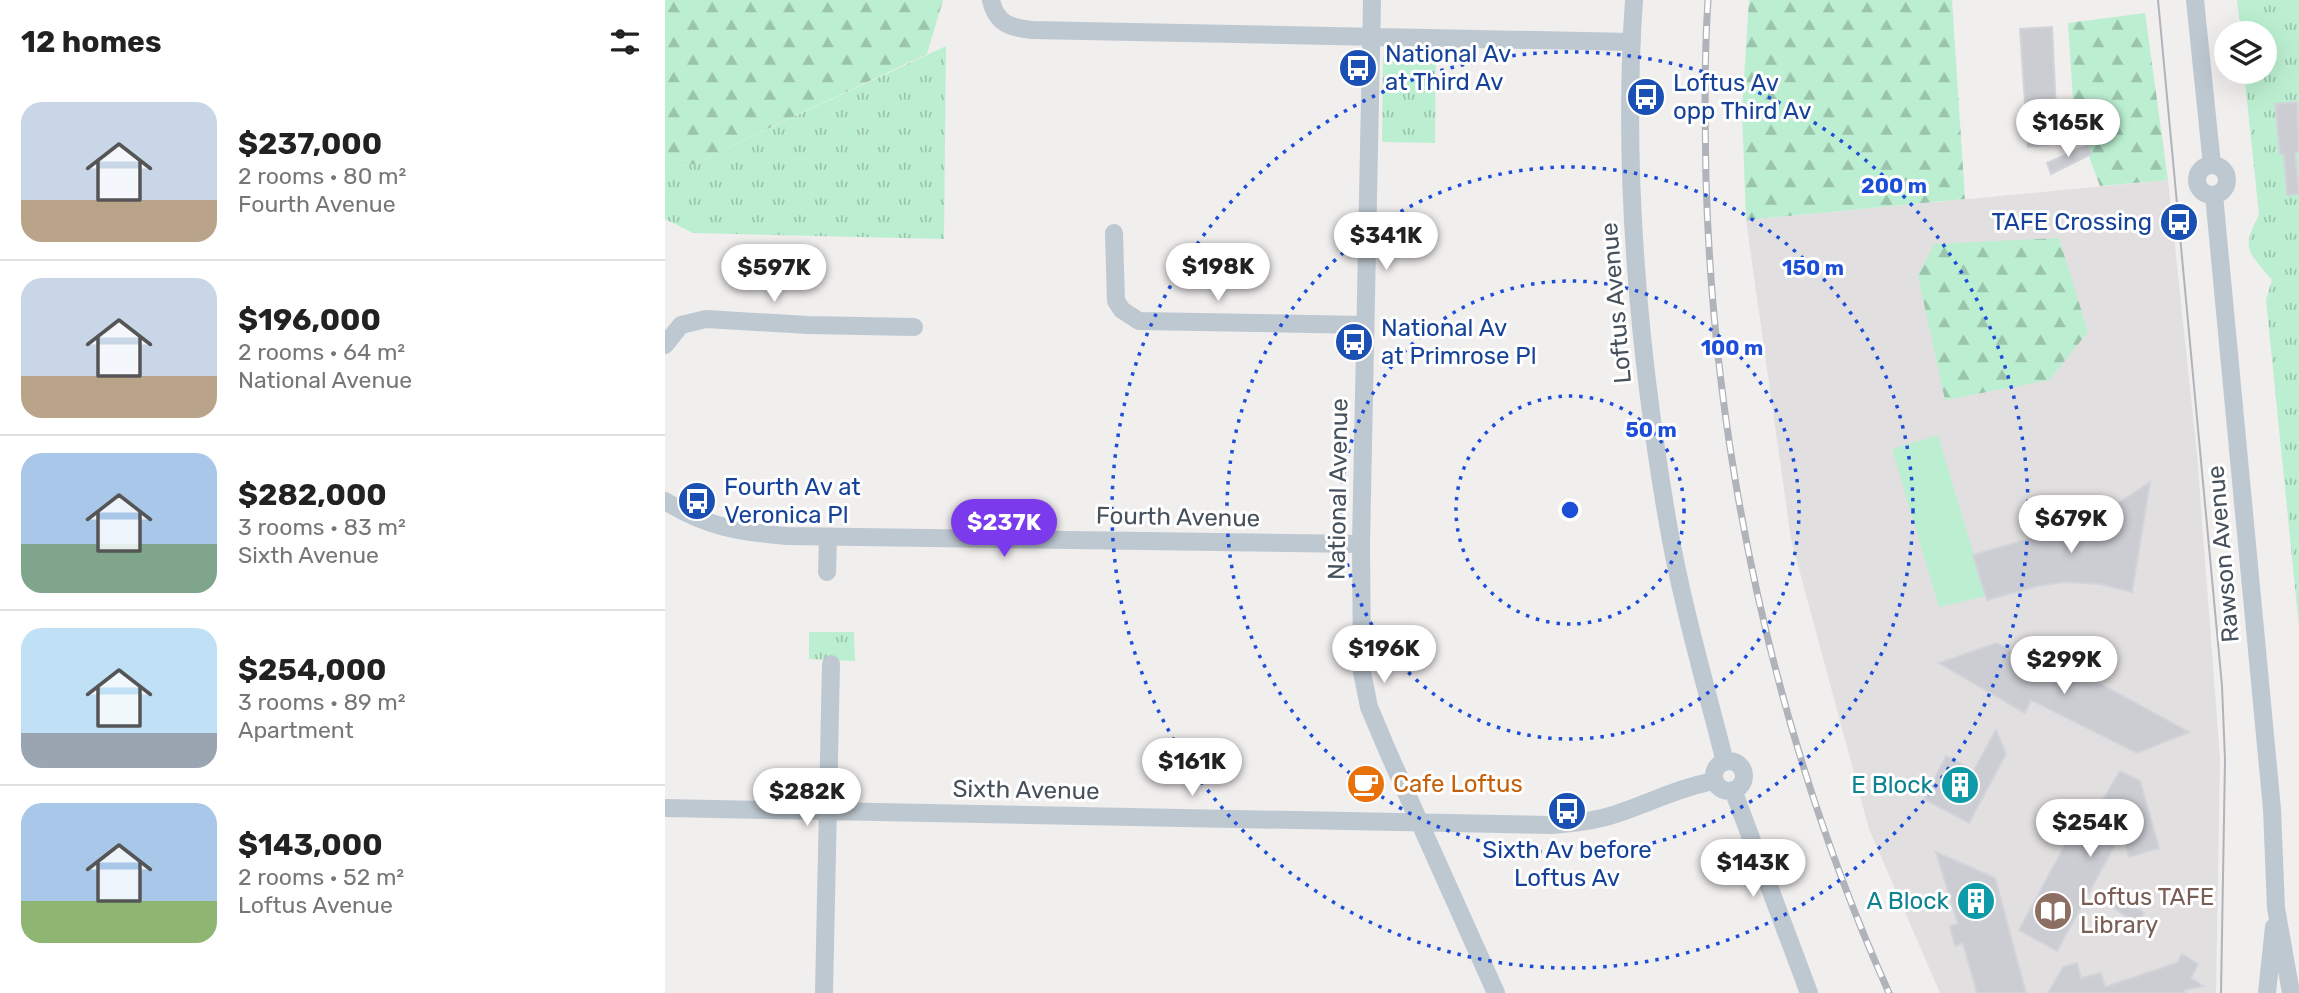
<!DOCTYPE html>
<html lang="en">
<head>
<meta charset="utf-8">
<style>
	body { margin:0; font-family:Rubik,sans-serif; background:#f6f6f6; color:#222; height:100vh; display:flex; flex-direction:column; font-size:26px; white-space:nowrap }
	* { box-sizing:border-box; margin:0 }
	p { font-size:23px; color:#767676 }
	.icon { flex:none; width:38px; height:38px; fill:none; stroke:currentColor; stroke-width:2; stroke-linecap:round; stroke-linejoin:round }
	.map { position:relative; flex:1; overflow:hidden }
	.sheet { display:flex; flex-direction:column; background:#fff; width:665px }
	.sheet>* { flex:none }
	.tools { position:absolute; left:1549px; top:21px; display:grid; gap:14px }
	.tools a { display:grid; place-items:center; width:63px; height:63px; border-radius:50%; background:#fff; box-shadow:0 7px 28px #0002; font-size:35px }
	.price { position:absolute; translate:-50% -60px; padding:0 16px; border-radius:24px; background:#fff; color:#222; font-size:23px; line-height:46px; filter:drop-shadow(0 2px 4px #0008) }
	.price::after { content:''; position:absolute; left:50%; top:42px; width:21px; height:16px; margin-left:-10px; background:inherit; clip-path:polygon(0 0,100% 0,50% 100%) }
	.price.selected { background:#7c3aed; color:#fff }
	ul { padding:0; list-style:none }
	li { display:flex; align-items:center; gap:21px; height:175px; padding:0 21px }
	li+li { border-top:2px solid #e0e0e0 }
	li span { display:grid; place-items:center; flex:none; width:196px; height:140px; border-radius:21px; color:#555 }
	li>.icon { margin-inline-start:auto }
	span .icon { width:84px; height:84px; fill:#fffc; stroke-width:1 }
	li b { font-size:30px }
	h2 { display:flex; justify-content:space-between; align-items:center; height:84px; padding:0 21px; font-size:30px }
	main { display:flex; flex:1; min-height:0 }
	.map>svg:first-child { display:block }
</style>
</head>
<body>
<main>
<section class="sheet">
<h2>12 homes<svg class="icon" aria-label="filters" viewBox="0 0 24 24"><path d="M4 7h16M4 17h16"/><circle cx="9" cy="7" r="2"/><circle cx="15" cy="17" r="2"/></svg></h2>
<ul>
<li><span style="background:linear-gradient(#c9d6e8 70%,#b9a48a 0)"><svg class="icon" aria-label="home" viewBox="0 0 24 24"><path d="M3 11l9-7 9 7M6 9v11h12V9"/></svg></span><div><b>$237,000</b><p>2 rooms · 80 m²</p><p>Fourth Avenue</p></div></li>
<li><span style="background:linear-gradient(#c9d6e8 70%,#b9a48a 0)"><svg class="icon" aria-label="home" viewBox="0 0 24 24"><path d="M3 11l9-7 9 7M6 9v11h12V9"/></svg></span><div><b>$196,000</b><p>2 rooms · 64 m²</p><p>National Avenue</p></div></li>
<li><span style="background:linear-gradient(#a9c7e8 65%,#7fa58c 0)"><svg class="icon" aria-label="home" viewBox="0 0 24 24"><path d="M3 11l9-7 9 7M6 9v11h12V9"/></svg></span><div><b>$282,000</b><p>3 rooms · 83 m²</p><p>Sixth Avenue</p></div></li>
<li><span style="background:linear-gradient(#bfe0f5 75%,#9aa5b1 0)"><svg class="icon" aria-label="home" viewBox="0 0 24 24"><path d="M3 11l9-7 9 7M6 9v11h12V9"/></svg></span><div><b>$254,000</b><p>3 rooms · 89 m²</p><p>Apartment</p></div></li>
<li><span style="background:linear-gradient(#a9c7e8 70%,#8fb573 0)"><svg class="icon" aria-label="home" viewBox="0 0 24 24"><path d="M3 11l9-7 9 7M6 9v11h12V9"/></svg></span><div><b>$143,000</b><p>2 rooms · 52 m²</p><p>Loftus Avenue</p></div></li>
</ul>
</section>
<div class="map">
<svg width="1634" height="993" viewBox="0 0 1634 993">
	<defs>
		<pattern id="grass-tufts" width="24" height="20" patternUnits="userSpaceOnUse" patternTransform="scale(1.75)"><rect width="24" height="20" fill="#bcefd1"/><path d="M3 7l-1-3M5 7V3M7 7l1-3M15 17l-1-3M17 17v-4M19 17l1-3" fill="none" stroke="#9bc4ad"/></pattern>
		<pattern id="forest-firs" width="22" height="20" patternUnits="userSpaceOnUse" patternTransform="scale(1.75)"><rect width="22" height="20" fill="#bcefd1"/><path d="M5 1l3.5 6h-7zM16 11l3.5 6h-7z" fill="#9bc4ad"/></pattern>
	</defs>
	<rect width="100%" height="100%" fill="#f1eeee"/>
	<path fill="#e2dfe0" d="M1503,180l29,274 23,304 -4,235h-276l-71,-164 -78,-290 -45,-319z"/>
	<path fill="url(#grass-tufts)" d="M1572,0h62v627l-33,-327 6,-20c-23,-28 -32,-30 -13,-65l-15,-143h21v-39h-24z
		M281,46l-2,193 -251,-6 -28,-14v-52l26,-2z
		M727,51l44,1 -1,91 -53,-1 1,-84 3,-5z
		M144,632h45l1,29 -46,-2z"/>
	<path fill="url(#forest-firs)" d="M0,0h278l-16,54 -236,111 -26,2z
		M1084,0h203l13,199 -219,21 -4,-109z
		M1480,13l23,167 -68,6 -26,-69 -6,-94z
		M1394,238l29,94 -39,48 -104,20 -27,-124 16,-32z"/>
	<path fill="#bcefd1" d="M1273,435l48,161 -47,11 -47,-158z"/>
	<path fill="#cbcdd3" stroke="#d2d4da" stroke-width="2" d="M1387,27l4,82 8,34 -36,4 -8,-118z
		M1632,102l2,50 -4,1 4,41 -12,1 -3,-41h-4l-5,-50z
		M1422,145l4,9 -40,20 -4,-11z
		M1485,482l-18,110 -32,-8 -35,-2 -27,4 -51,14 -14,-45 63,-18 22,-3 40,3 4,-23z
		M1332,643l45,25 22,-4 125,68 -52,21 -106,-53 -6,13 -86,-50z
		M1331,730l10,24 -37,69 -45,-24 22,-43 28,14z
		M1455,771l20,10 19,67 -30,9 -7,-25 -65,119 -38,-21 58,-107 9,5z
		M1271,852l59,26 31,115h-49l-14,-50 -8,3 -5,-20 8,-2z
		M1452,894l27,19 -8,11 -27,-20z
		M1517,954l16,10 -7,14 12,8 -19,4 1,3h-137l15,-26 14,-4 4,15 20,-5 4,14 72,-24z"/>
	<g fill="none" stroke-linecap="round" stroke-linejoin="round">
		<path stroke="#bec8d1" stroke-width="18" d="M326,0c5,24 20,28 42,30l598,12
			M707,0l-11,544 1,128 7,35 19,45 108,241
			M969,0c-12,170 5,356 34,524 14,80 37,159 57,238
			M1530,0l17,165
			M1532 180a15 15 0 1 1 30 0a15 15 0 1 1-30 0Z
			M1549,195l58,614 4,99 15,85
			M449,233l2,68 6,9 17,11 226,4
			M0,345l16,-20 25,-6 102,6 106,2
			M0,501c41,26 75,31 122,35l574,8
			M162,572l1,-35
			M1049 776a15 15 0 1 1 30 0a15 15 0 1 1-30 0Z
			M1068,790l76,203
			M0,808l887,17c22,-2 43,-4 64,-11 33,-11 65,-27 98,-33
			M159,993l7,-329
			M1602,993l7,-66"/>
		<path stroke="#b0b3b9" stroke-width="2" d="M1493,0l64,686 3,74 -4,233"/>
		<defs>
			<path id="rail" d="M1043,0c-4,60 -3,120 -2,180 8,278 69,559 183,813"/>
		</defs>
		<use href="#rail" stroke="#b0b3b9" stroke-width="7"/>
		<use href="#rail" stroke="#fff" stroke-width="4.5" stroke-dasharray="13" stroke-linecap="butt"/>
	</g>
	<g fill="none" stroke="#1d4ed8" stroke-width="3.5" stroke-dasharray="3.5 7">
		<circle cx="905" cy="510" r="114"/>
		<circle cx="905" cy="510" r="229"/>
		<circle cx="905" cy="510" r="343"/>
		<circle cx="905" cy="510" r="458"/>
	</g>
	<defs>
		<symbol id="bus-disc" viewBox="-11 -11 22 22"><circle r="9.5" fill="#1a4fb4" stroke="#fff"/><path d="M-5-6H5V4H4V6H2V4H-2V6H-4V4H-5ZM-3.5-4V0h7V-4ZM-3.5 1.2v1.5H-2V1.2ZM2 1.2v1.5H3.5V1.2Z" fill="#fff"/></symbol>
		<symbol id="cafe-disc" viewBox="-11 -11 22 22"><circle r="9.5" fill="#e8710a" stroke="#fff"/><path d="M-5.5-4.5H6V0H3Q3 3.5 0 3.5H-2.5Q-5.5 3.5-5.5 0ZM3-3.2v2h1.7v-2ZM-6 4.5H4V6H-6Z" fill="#fff"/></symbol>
		<symbol id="building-disc" viewBox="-11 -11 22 22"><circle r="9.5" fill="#0f9aa8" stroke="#fff"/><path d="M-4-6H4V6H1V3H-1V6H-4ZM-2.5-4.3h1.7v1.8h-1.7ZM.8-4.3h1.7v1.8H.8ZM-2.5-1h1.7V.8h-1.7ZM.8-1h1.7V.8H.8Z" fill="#fff"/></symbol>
		<symbol id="library-disc" viewBox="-11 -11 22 22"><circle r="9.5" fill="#8d6e63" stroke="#fff"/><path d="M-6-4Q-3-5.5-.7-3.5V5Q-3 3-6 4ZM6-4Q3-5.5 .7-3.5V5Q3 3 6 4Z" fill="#fff"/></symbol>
	</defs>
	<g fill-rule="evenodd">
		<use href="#bus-disc" x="671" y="46" width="44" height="44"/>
		<use href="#bus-disc" x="959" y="75" width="44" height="44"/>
		<use href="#bus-disc" x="1492" y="200" width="44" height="44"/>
		<use href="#bus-disc" x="667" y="320" width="44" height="44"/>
		<use href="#bus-disc" x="10" y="479" width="44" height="44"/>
		<use href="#cafe-disc" x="679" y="762" width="44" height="44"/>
		<use href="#building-disc" x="1273" y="763" width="44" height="44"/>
		<use href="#bus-disc" x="880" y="789" width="44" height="44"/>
		<use href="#building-disc" x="1289" y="879" width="44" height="44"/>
		<use href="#library-disc" x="1366" y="889" width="44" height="44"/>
	</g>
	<g text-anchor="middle" stroke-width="6" stroke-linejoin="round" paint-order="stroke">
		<g font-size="24" fill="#164399" stroke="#fff" text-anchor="start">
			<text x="720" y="62">National Av<tspan x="720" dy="28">at Third Av</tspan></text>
			<text x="1008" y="91">Loftus Av<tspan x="1008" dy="28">opp Third Av</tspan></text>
			<text x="1487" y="230" text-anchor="end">TAFE Crossing</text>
			<text x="716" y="336">National Av<tspan x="716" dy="28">at Primrose Pl</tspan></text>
			<text x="59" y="495">Fourth Av at<tspan x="59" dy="28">Veronica Pl</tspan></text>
			<text x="902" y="858" text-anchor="middle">Sixth Av before<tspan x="902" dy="28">Loftus Av</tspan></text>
		</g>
		<g font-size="24" fill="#46515c" stroke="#fff">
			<text transform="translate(951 303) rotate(-95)" y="8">Loftus Avenue</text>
			<text transform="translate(673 489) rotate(-89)" y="8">National Avenue</text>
			<text transform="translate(513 517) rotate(1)" y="8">Fourth Avenue</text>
			<text transform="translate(1558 554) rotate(-95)" y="8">Rawson Avenue</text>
			<text transform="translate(361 790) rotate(1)" y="8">Sixth Avenue</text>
		</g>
		<g font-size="24" fill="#c56008" stroke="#fff" text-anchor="start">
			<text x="728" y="792">Cafe Loftus</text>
		</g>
		<g font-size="24" fill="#0d838f" stroke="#fff" text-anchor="end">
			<text x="1268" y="793">E Block</text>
			<text x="1284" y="909">A Block</text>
		</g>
		<g font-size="24" fill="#785e54" stroke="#fff" text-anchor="start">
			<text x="1415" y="905">Loftus TAFE<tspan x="1415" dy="28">Library</tspan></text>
		</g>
	</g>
	<circle cx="905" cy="510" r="10" fill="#1d4ed8" stroke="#fff" stroke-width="3.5"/>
	<g font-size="21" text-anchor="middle" font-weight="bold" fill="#1d4ed8" stroke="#fff" stroke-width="6" stroke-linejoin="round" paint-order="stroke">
		<text x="1229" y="193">200 m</text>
		<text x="1148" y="275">150 m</text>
		<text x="1067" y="355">100 m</text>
		<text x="986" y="437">50 m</text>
	</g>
</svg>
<div class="tools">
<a><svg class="icon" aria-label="layers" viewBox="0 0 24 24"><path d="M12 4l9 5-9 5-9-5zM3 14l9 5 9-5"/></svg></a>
</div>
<b class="price" style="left:1403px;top:159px">$165K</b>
<b class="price" style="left:721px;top:272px">$341K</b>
<b class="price" style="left:553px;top:303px">$198K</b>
<b class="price" style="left:109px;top:304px">$597K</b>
<b class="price" style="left:1406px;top:555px">$679K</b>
<b class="price selected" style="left:339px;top:559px">$237K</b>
<b class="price" style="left:719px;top:685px">$196K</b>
<b class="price" style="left:1399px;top:696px">$299K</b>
<b class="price" style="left:527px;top:798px">$161K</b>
<b class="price" style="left:142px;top:828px">$282K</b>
<b class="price" style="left:1425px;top:859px">$254K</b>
<b class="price" style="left:1088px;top:899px">$143K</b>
</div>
</main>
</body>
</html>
